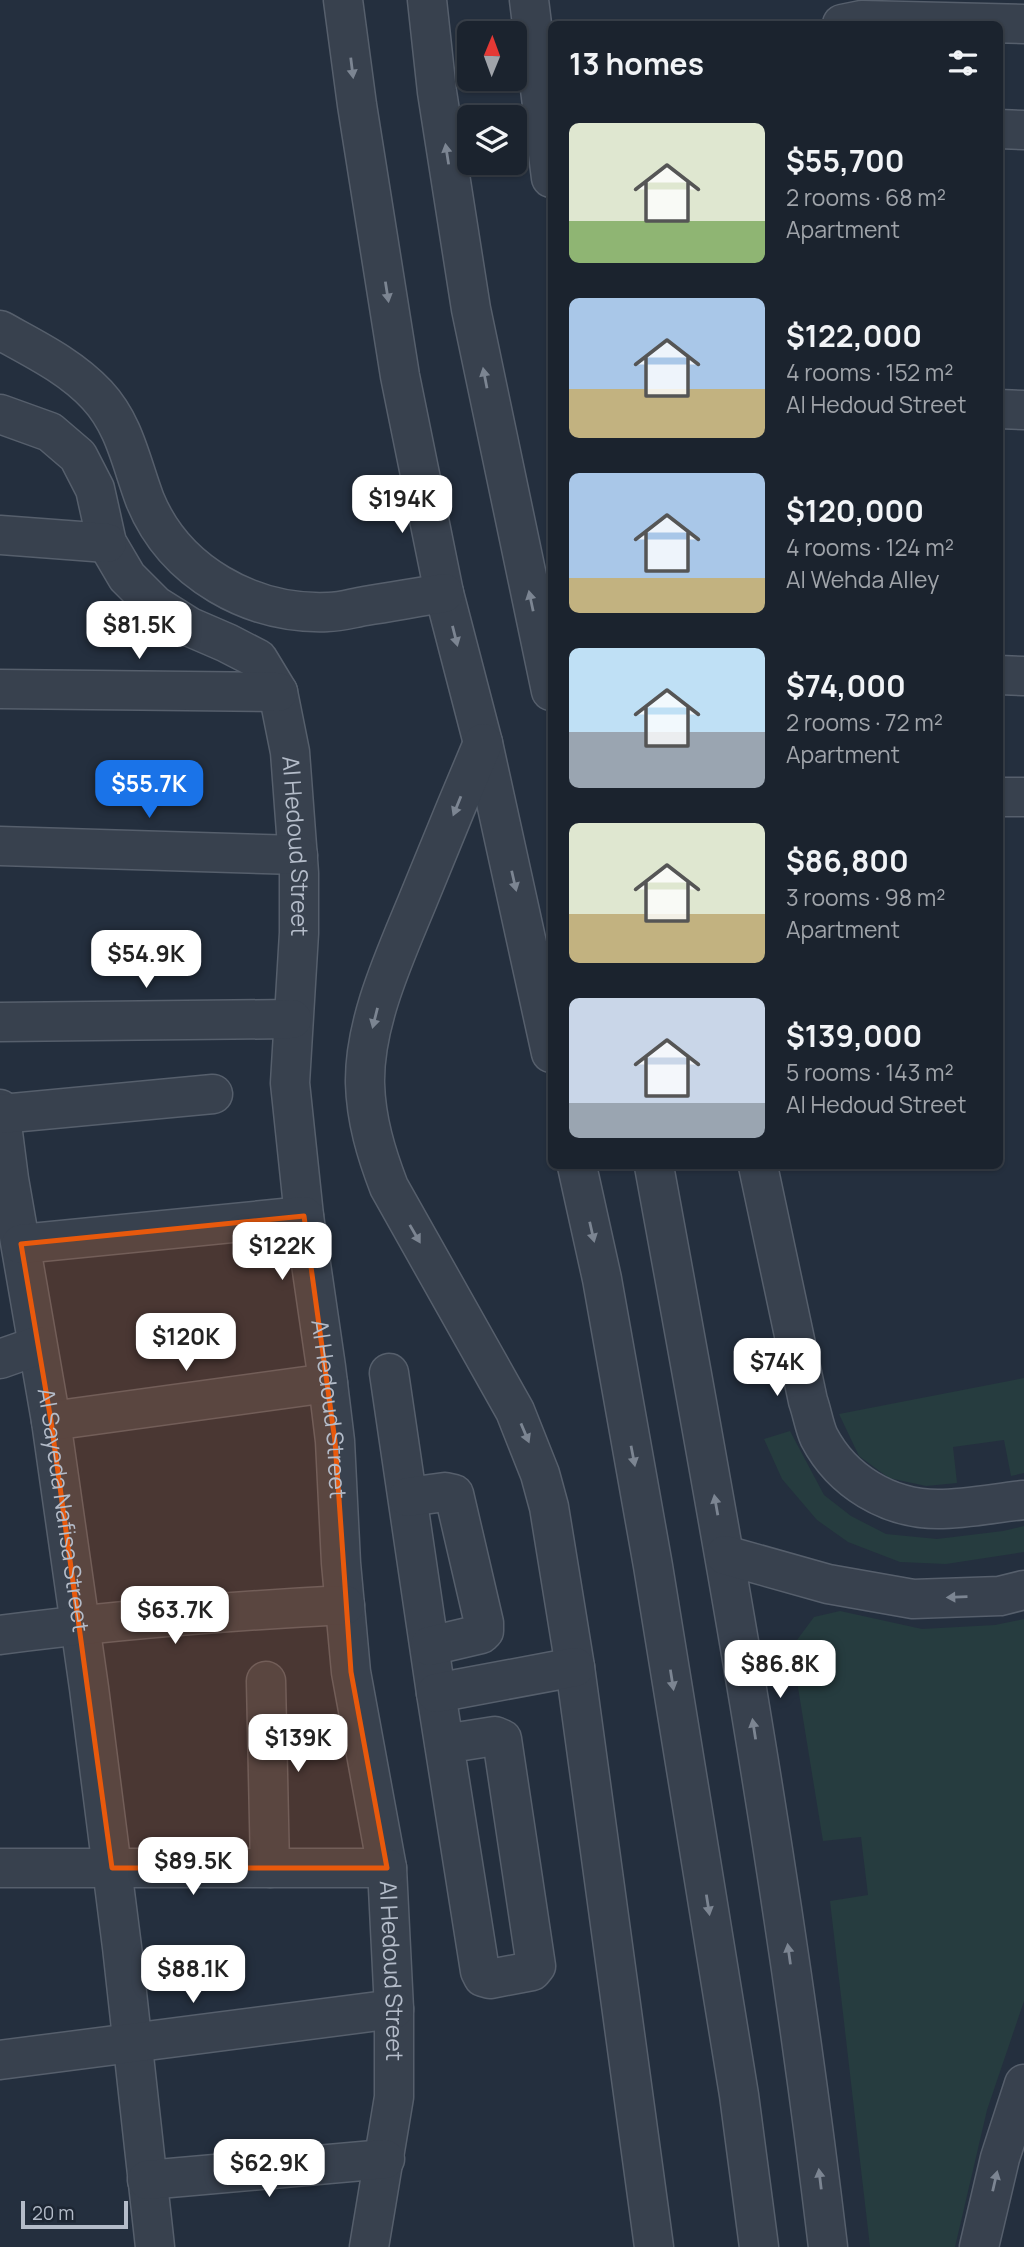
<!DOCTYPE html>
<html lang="en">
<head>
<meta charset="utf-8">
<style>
	body { margin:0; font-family:Manrope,sans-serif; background:#242b36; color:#f1f3f6; height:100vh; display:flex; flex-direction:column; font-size:26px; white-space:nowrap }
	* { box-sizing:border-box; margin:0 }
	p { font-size:23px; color:#a0a4aa }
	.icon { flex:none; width:38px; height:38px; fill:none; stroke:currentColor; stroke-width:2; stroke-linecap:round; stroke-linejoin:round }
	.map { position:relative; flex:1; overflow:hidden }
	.sheet { position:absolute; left:548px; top:21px; width:455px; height:1148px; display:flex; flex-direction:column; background:#1b232e; border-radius:10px; box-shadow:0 2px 5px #0004,0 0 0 2px #39404a }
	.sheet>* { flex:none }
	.needle { width:46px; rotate:1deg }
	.controls { position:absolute; left:457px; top:21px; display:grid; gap:14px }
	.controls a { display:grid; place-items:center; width:70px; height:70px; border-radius:10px; background:#1b232e; box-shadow:0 2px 5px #0004,0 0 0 2px #39404a; font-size:35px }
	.scale { position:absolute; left:21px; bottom:18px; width:107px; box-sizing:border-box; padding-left:7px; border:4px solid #b4bcc9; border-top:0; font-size:19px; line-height:24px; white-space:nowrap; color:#b4bcc9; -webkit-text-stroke:5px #1d2633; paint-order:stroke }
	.price { position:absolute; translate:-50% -60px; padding:0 16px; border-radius:14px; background:#fff; color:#222; font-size:23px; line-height:46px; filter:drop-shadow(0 2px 4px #0008) }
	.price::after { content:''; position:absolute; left:50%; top:42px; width:21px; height:16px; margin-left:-10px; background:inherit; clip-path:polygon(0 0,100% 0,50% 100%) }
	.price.on { background:#1a73e8; color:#fff }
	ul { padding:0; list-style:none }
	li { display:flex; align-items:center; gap:21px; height:175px; padding:0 21px }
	li span { display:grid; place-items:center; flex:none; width:196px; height:140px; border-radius:10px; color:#555 }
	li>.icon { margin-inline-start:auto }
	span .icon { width:84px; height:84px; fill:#fffc; stroke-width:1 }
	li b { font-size:30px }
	h2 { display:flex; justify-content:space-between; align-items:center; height:84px; padding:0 21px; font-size:30px }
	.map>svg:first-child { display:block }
</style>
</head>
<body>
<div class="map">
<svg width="1024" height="2247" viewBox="0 0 1024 2247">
	<rect width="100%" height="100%" fill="#242f3e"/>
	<path fill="#263c3f" d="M1024,1378v95l-13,3 -7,-36 -51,7 4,36 -31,3 -37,-8 -30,-22 -20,-42z
		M790,1431l34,64 27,21 35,18 51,5 66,-8 21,-5v26l-78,12 -46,-2 -52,-20 -31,-22 -35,-41 -18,-40z
		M840,1611l82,18 73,-4 29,-6v382l-37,109 -32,137h-85l-40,-346 38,-6 -7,-58 -38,4 -29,-178 3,-23 17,-23z"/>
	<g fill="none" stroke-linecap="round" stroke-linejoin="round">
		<defs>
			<g id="minor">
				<path d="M343,0l14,105 43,271 44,217 39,150 68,310"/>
				<path d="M427,0l10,92 34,217 80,382"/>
				<path d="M529,0l22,178"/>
				<path d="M842,24l20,-4 162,4"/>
				<path d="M999,129l25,1"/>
				<path d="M0,330c34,19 70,36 97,65 28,30 34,68 48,105 30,73 107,115 183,112 13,0 25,-4 37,-6 26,-4 53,-9 79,-13"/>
				<path d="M999,409l25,1"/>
				<path id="s1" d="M0,414l50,18 28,24 17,33 12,54 20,34 28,28 35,22 37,16 31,16 20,33 12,60 9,121v60l-9,150 14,133 22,151 9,74 6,122 10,109 36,196 7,141v88l-25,150"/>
				<path d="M0,535l107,8"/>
				<path d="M999,675l25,1"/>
				<path d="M0,689l278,3"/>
				<path d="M483,743c-22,52 -44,105 -65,157 -23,56 -54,122 -53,183 1,37 11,70 24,104l126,224 25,63 9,33 26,160 79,580"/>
				<path d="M999,797h25"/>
				<path d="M0,846l298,9"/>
				<path d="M0,1022l292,-3"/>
				<path id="s2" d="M0,1109l9,70 42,242 38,267 33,259 33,300"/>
				<path d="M0,1114l213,-20"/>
				<path d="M577,1166l25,113 51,287 86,529 20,152"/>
				<path d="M654,1166c66,359 131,718 174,1081"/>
				<path d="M758,1166l50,235c4,11 6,25 11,36 23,44 69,72 119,72 28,0 58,-6 86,-9"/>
				<path d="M21,1244l283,-28"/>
				<path d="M0,1359l37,-13"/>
				<path d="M389,1373l47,320 44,278 3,6 7,2 42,-8 4,-5 -34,-227 -7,-3 -51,8"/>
				<path d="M51,1421l277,-38"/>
				<path d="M408,1497l37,-5 9,2 30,129v8l-3,3 -51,12"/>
				<path d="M725,1555l103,29 85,15 87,-3 24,-6"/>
				<path d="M0,1635c115,-15 230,-24 345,-30"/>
				<path d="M266,1681l4,187"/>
				<path d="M436,1693l139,-26"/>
				<path d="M0,1868h387"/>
				<path d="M0,2060l394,-51"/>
				<path d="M147,2180l238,-21"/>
				<path d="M979,2247l21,-89 24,-74"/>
			</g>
		</defs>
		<use href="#minor" stroke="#565f6c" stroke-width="41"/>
		<use href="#minor" stroke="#38414e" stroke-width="38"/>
	</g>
	<defs><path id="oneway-solid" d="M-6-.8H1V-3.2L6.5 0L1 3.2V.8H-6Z" transform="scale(1.75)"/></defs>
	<g fill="#7c8592">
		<use href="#oneway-solid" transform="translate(352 68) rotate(83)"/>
		<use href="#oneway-solid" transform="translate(447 154) rotate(-99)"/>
		<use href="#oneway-solid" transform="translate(387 292) rotate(81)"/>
		<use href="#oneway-solid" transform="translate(485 378) rotate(-101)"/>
		<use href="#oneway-solid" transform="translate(531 601) rotate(-102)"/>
		<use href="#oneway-solid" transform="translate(455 636) rotate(76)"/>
		<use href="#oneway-solid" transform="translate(457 806) rotate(112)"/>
		<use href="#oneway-solid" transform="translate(514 881) rotate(77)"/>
		<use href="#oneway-solid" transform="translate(375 1018) rotate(104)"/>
		<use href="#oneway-solid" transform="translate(592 1232) rotate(77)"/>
		<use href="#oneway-solid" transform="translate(415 1234) rotate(60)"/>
		<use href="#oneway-solid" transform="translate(525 1433) rotate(67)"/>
		<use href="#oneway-solid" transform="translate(633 1456) rotate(79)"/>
		<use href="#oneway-solid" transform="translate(716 1505) rotate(-100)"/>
		<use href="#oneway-solid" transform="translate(957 1597) rotate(178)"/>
		<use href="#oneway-solid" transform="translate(672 1680) rotate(81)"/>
		<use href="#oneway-solid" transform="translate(754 1729) rotate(-99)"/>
		<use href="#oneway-solid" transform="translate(708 1905) rotate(81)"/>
		<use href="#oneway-solid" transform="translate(789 1954) rotate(-98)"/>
		<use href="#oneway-solid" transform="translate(820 2179) rotate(-97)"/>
		<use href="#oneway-solid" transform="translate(995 2181) rotate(-77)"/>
	</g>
	<path fill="#e8590c" fill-opacity="0.2" stroke="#e8590c" stroke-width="5" stroke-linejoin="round" d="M304,1216l31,225 16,231 36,196h-275l-61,-447 -30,-177z"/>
	<g text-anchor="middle" stroke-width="5" stroke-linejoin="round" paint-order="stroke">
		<g font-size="23" fill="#b4bcc9" stroke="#1d2633">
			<text dy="8" stroke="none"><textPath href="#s1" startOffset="572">Al Hedoud Street</textPath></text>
			<text dy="8" stroke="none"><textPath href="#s1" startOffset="1138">Al Hedoud Street</textPath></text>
			<text dy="8" stroke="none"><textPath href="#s2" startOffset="406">Al Sayeda Nafisa Street</textPath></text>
			<text dy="8" stroke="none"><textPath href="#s1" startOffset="1704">Al Hedoud Street</textPath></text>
		</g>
	</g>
</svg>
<div class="controls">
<a><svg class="needle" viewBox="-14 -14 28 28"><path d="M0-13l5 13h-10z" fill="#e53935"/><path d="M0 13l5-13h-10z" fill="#a0a4aa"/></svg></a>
<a><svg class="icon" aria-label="layers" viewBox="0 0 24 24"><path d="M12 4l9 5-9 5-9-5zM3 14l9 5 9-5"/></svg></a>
</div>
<div class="scale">20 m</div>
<b class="price" style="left:402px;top:535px">$194K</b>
<b class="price" style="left:139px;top:661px">$81.5K</b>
<b class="price on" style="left:149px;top:820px">$55.7K</b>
<b class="price" style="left:146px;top:990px">$54.9K</b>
<b class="price" style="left:282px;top:1282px">$122K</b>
<b class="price" style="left:186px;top:1373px">$120K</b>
<b class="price" style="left:777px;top:1398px">$74K</b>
<b class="price" style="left:175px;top:1646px">$63.7K</b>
<b class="price" style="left:780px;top:1700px">$86.8K</b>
<b class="price" style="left:298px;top:1774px">$139K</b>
<b class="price" style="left:193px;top:1897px">$89.5K</b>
<b class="price" style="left:193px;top:2005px">$88.1K</b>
<b class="price" style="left:269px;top:2199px">$62.9K</b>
<section class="sheet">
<h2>13 homes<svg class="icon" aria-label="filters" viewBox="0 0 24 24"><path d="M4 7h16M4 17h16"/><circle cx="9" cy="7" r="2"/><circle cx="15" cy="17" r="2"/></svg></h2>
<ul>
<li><span style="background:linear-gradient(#dfe7d0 70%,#8fb573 0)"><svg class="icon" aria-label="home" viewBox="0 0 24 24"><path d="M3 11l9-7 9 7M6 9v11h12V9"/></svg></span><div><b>$55,700</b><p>2 rooms · 68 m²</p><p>Apartment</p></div></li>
<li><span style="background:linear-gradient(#a9c7e8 65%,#c2b280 0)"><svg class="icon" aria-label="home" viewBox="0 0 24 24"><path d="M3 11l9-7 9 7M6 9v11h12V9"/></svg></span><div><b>$122,000</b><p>4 rooms · 152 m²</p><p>Al Hedoud Street</p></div></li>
<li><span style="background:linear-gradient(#a9c7e8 75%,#c2b280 0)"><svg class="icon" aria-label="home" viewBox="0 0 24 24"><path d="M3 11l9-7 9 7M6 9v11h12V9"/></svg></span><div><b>$120,000</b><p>4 rooms · 124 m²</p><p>Al Wehda Alley</p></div></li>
<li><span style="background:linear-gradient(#bfe0f5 60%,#9aa5b1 0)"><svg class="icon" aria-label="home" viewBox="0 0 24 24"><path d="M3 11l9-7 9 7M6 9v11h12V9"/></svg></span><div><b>$74,000</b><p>2 rooms · 72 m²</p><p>Apartment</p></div></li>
<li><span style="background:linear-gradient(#dfe7d0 65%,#c2b280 0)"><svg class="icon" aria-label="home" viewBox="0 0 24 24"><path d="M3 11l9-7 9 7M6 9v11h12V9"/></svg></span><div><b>$86,800</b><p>3 rooms · 98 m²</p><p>Apartment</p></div></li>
<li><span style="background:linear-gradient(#c9d6e8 75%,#9aa5b1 0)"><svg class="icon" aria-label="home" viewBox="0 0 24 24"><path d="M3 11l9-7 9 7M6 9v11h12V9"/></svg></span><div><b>$139,000</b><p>5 rooms · 143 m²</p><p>Al Hedoud Street</p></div></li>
</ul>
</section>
</div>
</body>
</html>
